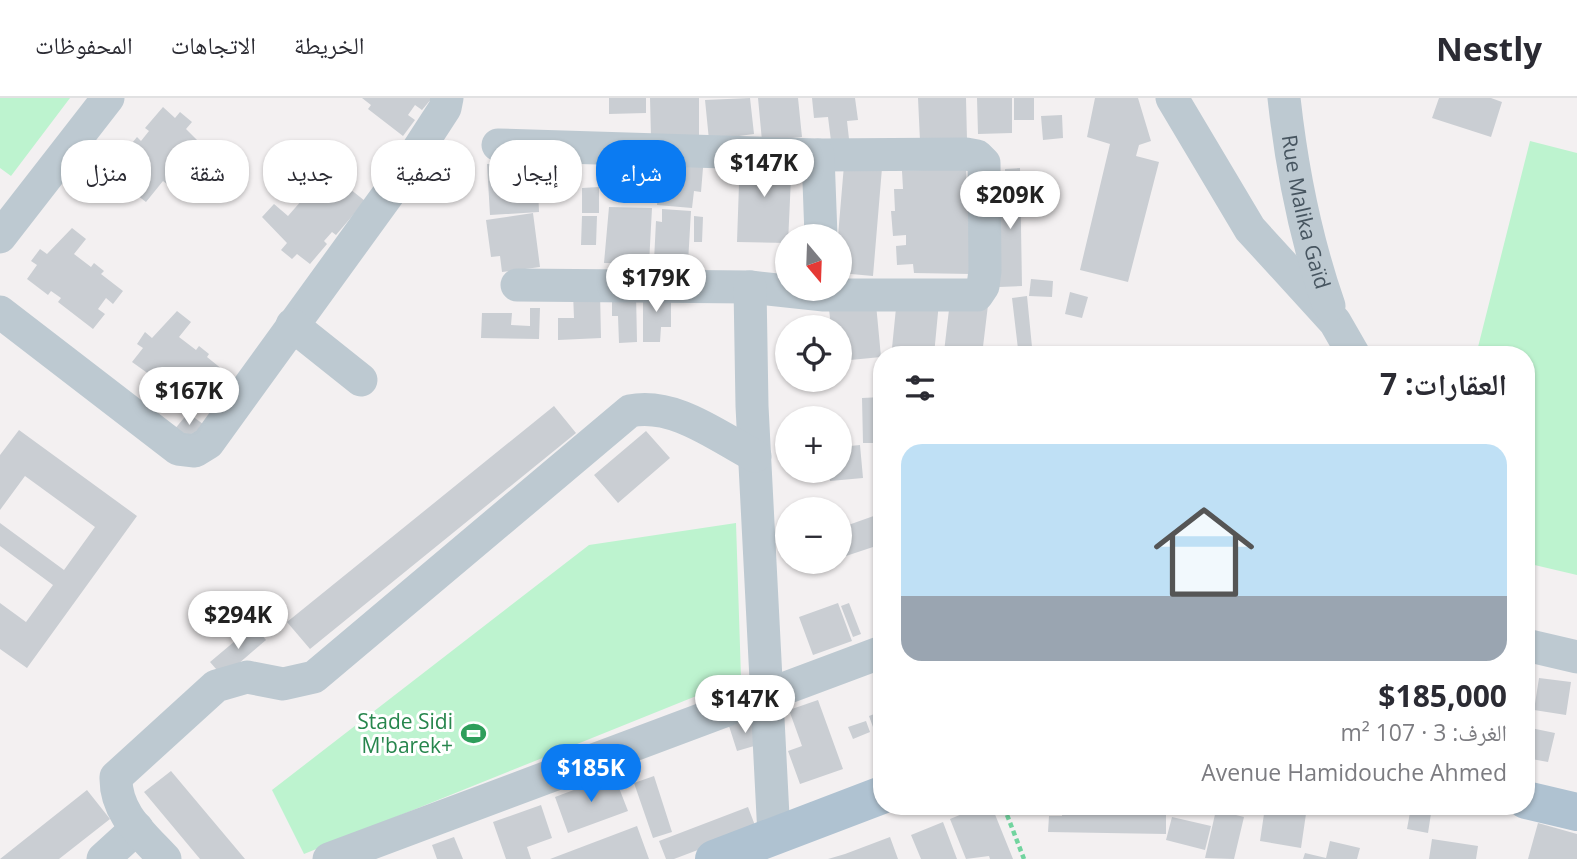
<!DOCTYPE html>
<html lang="ar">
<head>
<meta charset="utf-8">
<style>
	body { margin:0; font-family:"Open Sans","Noto Naskh Arabic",sans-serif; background:#f2f2f3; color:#2b2b33; direction:rtl; height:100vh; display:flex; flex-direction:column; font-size:26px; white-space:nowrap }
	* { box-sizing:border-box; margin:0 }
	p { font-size:23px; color:#7c7c81 }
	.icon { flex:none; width:38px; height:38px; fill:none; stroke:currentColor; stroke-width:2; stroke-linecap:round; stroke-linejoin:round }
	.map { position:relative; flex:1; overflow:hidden; direction:ltr }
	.details { position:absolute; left:873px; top:248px; width:662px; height:469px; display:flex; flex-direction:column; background:#fff; border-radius:28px; box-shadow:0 2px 5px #0004; direction:rtl }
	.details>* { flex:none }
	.guide { position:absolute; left:21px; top:42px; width:665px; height:63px; direction:rtl; display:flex; gap:14px }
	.needle { width:46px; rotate:161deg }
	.controls { position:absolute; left:775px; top:126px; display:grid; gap:14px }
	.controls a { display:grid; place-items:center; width:77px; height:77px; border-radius:50%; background:#fff; box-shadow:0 2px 5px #0004; font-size:35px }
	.price { position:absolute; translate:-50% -60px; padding:0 16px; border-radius:24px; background:#fff; color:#222; font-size:23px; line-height:46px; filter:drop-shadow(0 2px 4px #0008) }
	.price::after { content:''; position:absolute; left:50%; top:42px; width:21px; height:16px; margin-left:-10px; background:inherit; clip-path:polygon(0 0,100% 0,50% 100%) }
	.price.selected { background:#0b7bf2; color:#fff }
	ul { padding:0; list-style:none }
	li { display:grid; align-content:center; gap:14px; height:371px; padding:0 28px }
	li span { display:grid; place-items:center; height:217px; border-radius:21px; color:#555 }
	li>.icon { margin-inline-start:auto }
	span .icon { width:126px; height:126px; fill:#fffc; stroke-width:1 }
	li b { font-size:30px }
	h2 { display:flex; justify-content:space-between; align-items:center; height:84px; padding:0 28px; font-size:30px }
	.chip { padding:0 24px; border-radius:28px; background:#fff; box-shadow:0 2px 5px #0004; font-size:24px; line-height:63px }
	.chip.selected { background:#0b7bf2; color:#fff }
	header { display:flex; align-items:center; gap:42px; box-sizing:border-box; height:98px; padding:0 35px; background:#fff; border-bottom:2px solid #e1e1e2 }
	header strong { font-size:33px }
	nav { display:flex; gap:38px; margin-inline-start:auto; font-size:24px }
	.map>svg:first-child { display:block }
</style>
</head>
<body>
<header>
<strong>Nestly</strong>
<nav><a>الخريطة</a><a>الاتجاهات</a><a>المحفوظات</a></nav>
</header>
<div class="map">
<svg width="1577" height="761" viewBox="0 0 1577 761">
	<rect width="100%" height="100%" fill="#f3f0f1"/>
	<path fill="#bdf3cf" d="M0,0h70l-59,78 -11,-8z
		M1530,43l47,12v422l-51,-12v-208h-50z
		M736,425l5,155 -437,176 -32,-64 317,-245z"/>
	<path fill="#caced3" d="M362,0h70l-10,12 -7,-5 -7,10 7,5 -12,16 -35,-27 3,-4z
		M609,0h37v15l-37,1z
		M650,0h49v39h-48z
		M750,0l4,36 -45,6 -4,-40z
		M758,0h40l4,39 -40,4z
		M812,0h43l3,22 -11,1 2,18 -18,2 -3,-24 -14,1z
		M918,0h48l1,42 -47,1z
		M977,0h35v35l-34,1z
		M1014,0h20v22h-20z
		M1095,0h43l13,43 -12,4 -3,11 23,6 -31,120 -48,-12 30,-126 -23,-7z
		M1439,0h52l11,4 -11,35 -59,-19z
		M163,9l12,11 5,-6 12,10 -6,7 25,25 -11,14 -15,-13 -14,17 4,2 -8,10 -4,-3 -17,21 -13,-10 6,-7 -10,-8 -6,7 -14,-13 28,-34 4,4 8,-10 -4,-3z
		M1062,17l1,23 -20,2 -2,-24z
		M661,55l43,3 -3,36 -7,-1 -2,17 -35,-3z
		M740,57l52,1 -4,87 -51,-1z
		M537,64l2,50 -49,3 -3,-51z
		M844,67l38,3 -9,108 -33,-3 -2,-37z
		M966,70l5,106 -57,-1 -1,-9 -16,1 -1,-19 10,-1v-10l-13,1 -2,-25h4l-1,-22h9l-1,-18z
		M1020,70l2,118 -23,1 -2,-99h9l-1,-19z
		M328,72l13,10 -6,7 10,8 5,-6 15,12 -29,34 -4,-3 -8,9 3,3 -17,20 -13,-10 -5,5 -11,-9 6,-7 -25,-26 12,-13 14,12 14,-16 -3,-3 8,-9 3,2z
		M599,89v26h-17v-25z
		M609,109l43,1 -3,56 -45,-1z
		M662,111l29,2 -3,52 -34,-2 2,-40 6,1z
		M533,115l7,54 -38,5 -2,-16 -9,1 -5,-37z
		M582,118h15l-1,29h-15z
		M694,118l9,1 -1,25h-8z
		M72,130l14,11 -12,15 17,13 3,-4 10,8 -3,3 22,17 -10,13 -7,-6 -8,11 7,5 -12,15 -35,-27 3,-4 -10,-7 -3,4 -21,-16 10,-14 -6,-4 9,-12 7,5z
		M1031,181l22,2 -1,16 -23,-1z
		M643,192h28v37h-10l-1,15h-17z
		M600,194l1,46 -43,2v-22h16l-1,-25z
		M1070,194l18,5 -6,21 -17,-4z
		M612,195h24l1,49 -18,1 -1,-27h-6z
		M1027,198l5,51 -14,2 -6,-51z
		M897,200l42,4 -5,53h-22v-5l-20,-2z
		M950,203l38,4 -6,50 -38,-3z
		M876,206l5,53 -41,4v-34h-9l-2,-18z
		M530,210h10l-1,31 -58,-1 1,-25h30l-1,12 19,1z
		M177,213l14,11 -12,15 17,13 3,-4 10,8 -2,3 21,17 -10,14 -7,-6 -7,10 7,5 -12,16 -16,-12 -3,5 -12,-9 4,-5 -8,-7 3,-4 -11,-8 -3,4 -21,-15 11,-14 -6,-4 8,-12 7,6z
		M882,299v46h-19l-1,-45z
		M554,308l22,27 -266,216 -23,-27z
		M188,315l15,11 -14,18 -15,-12z
		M19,332l118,86 -110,152 -27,-19v-46l26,19 27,-37 -53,-39v-23l64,47 31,-43 -70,-51 -25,34v-55z
		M646,333l24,27 -52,45 -24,-28z
		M860,347l3,33 -33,3 -1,-10h11v-24z
		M873,353h9v32l-9,-1z
		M882,415v31l-42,14v-30z
		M838,505l14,38 -39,14 -14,-38z
		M849,505l12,31 -8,3 -12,-31z
		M254,527l12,15 -43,37 -13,-15z
		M1539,580l32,4 -5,33 -32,-5z
		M818,602l25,69 -43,15 -12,-33 14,-5 -13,-36z
		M882,613v41l-13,-36z
		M753,621l8,25 -24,7 -8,-25z
		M866,623l4,11 -17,7 -5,-12z
		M1526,629l29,6 -7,29 -22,-4z
		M171,673l74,88h-45l-56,-67z
		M614,677l14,36 -60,22 -13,-36z
		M654,678l18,56 -19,6 -19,-55z
		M87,692l23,29 -51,40h-59z
		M541,707l11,33 -25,9 4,12h-25l-13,-37z
		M748,709l8,21 -82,31h-8l-7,-18z
		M979,709h13l21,52h-23l-1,-3 -23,3 -16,-40z
		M1062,709l104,2v25l-118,-2 1,-16h13z
		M1265,709h42l-6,41 -41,-7z
		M1411,709h21l-4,26 -21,-4z
		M1216,712l28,7 -10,42 -29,-1z
		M1172,719l39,9 -6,24 -39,-10z
		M943,724l14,37h-36l-10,-24z
		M1538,725l39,11v25h-49z
		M637,728l12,33h-99z
		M454,739l9,22h-26l-5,-14z
		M890,739l8,22h-70l17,-5z
		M1432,741l46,7 -2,13h-47z
		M1330,743l30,7 -3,11h-54l2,-6 21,5z"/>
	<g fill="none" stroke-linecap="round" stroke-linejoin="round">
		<path stroke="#72d49f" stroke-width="4.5" stroke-dasharray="5 3.5" stroke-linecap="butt" d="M1004,709l20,52"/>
		<g stroke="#bdc9d1" stroke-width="33">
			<path d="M1172,0l78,131 85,93 19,33"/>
			<path id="s1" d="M1284,0c8,73 21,139 45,208"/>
			<path d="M498,47l320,10 148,-1 11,2 7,7 1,108 -2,15 -6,9h-153l-74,-8 -233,-2"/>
			<path d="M818,57l3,81"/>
			<path d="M0,139l108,-139"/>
			<path d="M750,189l2,119 22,430"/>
			<path d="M0,214l178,137 17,2 13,-8 189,-261 48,-74 2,-10"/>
			<path d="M292,227l69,55"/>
			<path d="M1526,547l51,12"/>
			<path d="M103,761l34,-31"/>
			<path d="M165,761c-23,-25 -50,-46 -49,-82l100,-91 31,-9 36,7 31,-7 316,-266c44,-9 87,25 125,45"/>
			<path d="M329,761l553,-207"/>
		</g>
		<path stroke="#afc2d1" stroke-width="38" d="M1526,702l51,12
			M714,761l168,-64"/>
	</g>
	<defs>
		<symbol id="stadium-bare" viewBox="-9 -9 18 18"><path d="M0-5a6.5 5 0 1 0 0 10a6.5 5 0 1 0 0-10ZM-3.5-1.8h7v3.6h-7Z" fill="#2e9e5b" stroke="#fff" stroke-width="2.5" paint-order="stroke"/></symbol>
	</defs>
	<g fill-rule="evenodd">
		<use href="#stadium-bare" x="456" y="618" width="35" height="35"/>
	</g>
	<g text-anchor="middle" stroke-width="6" stroke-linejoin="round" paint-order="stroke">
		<g font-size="21" fill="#475560" stroke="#fff">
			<text dy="7" stroke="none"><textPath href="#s1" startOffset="116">Rue Malika Gaïd</textPath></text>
		</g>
		<g font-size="21" fill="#27864d" stroke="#fff" text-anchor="end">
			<text x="453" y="631">Stade Sidi<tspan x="453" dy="24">M'barek+</tspan></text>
		</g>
	</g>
</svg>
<div class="controls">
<a><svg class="needle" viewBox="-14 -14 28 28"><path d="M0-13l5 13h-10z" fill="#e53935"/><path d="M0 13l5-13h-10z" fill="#7c7c81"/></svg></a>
<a><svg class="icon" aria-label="locate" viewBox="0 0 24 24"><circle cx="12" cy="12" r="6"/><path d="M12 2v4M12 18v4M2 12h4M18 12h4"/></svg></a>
<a>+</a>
<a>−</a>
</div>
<b class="price" style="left:764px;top:101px">$147K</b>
<b class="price" style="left:1010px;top:133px">$209K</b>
<b class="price" style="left:656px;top:216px">$179K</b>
<b class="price" style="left:189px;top:329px">$167K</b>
<b class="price" style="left:238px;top:553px">$294K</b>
<b class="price" style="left:745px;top:637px">$147K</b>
<b class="price selected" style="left:591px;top:706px">$185K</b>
<div class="guide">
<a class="chip selected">شراء</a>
<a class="chip">إيجار</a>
<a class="chip">تصفية</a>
<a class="chip">جديد</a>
<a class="chip">شقة</a>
<a class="chip">منزل</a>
</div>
<section class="details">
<h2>العقارات: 7<svg class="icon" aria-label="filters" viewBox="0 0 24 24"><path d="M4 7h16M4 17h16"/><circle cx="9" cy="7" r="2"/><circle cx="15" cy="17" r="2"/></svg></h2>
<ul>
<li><span style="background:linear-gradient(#bfe0f5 70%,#9aa5b1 0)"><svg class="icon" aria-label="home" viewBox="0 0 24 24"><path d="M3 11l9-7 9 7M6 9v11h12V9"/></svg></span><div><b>$185,000</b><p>الغرف: 3 · 107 m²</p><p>Avenue Hamidouche Ahmed</p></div></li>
</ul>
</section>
</div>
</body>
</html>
